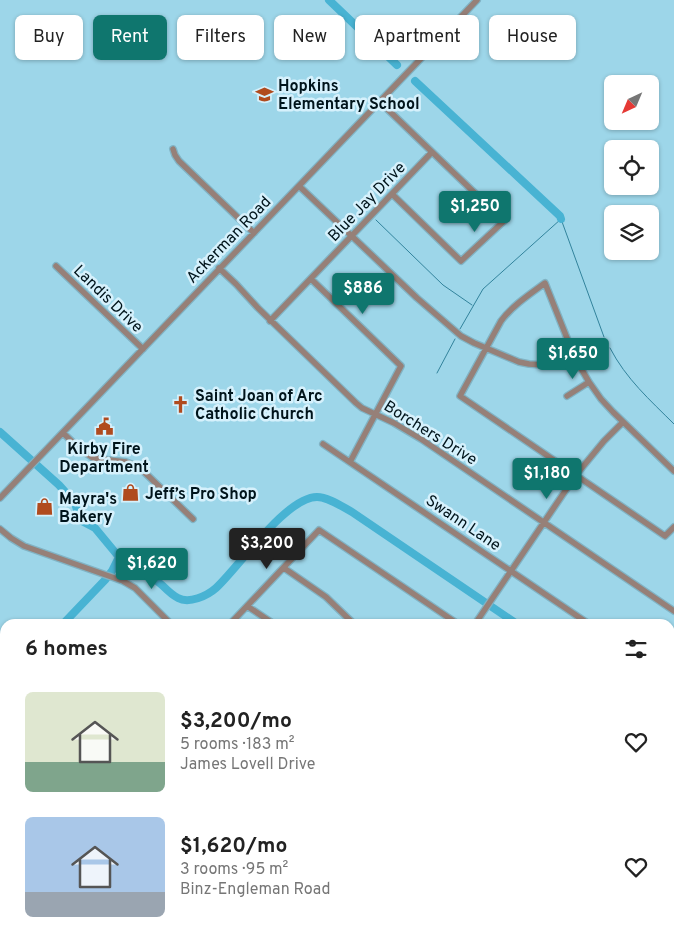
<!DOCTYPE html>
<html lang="en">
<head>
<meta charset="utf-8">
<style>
	body { margin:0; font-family:Overpass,sans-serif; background:#f6f6f6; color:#222; height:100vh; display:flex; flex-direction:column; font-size:19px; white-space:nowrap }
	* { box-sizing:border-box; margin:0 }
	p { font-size:16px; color:#767676 }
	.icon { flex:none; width:28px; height:28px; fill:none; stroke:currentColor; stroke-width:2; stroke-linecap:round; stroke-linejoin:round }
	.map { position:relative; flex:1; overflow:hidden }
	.details { position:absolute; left:0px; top:619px; width:675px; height:321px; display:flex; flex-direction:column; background:#fff; border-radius:15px 15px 0 0; box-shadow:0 1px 4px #0004 }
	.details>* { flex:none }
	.banner { position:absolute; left:15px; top:15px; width:645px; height:45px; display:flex; gap:10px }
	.needle { width:32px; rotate:224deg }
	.fabs { position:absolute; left:604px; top:75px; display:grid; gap:10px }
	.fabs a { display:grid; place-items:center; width:55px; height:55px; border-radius:8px; background:#fff; box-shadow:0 1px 4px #0004; font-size:25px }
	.price { position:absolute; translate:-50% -42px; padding:0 11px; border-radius:5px; background:#0f766e; color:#fff; font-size:16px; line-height:32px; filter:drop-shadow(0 1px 2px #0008) }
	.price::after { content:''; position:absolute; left:50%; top:30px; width:15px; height:11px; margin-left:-8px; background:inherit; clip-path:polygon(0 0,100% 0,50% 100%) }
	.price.on { background:#222; color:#fff }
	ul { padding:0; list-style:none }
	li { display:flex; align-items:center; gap:15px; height:125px; padding:0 25px }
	li span { display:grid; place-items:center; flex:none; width:140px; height:100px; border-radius:8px; color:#555 }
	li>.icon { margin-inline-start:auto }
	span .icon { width:60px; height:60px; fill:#fffc; stroke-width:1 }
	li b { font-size:21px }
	h2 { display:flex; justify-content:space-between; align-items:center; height:60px; padding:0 25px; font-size:21px }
	.chip { padding:0 18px; border-radius:8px; background:#fff; box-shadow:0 1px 4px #0004; font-size:18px; line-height:45px }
	.chip.on { background:#0f766e; color:#fff }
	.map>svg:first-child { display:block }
</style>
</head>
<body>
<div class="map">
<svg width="674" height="939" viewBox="0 0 674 939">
	<rect width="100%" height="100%" fill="#9dd6e9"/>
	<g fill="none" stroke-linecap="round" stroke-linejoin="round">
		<path stroke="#32839c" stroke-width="1" d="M376,220l67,65 29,20
			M460,329l23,-40 78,-70 43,118
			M610,348c16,31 40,52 64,76
			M437,373l18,-34"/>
		<path stroke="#48b3d3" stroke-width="8" d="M329,0l68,65
			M415,81l145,135 1,3
			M0,432l59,53 16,18 5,17 15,8 24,29 -7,14 -7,9 -42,44
			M119,557l5,-3c13,11 26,21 39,32 4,4 9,9 15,12 11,6 29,-2 38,-10 23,-21 70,-91 101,-91 11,0 24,9 35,15l165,112
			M670,726l4,3
			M7,939l2,-4"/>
		<defs>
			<path id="minor" d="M380,102l124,119 -43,40 -69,-67
				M173,149l2,6 4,6 75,72
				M299,186l118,112 44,38 13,7 45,19 10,2 14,1 12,-1 15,-3 29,-14
				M56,266l87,83
				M219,268l17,16 22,24 98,95 6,5 32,15 27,16 253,172
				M311,279l90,87 -51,96
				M270,321l162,-169
				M567,396l22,-14
				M63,433l18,17 12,8 33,4 13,5 54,52
				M323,444l266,180
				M674,471l-61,-59 -12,-13 -12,-17 -14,-24 -30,-75c-15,11 -33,23 -44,38l-41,75 205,140 9,-9
				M0,498l477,-498
				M0,529l11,9 13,8 99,35 12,7 36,36
				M284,568l42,29 28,27
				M247,606l27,18
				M230,624l89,-94 139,94
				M475,624l101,-149 28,-34 19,-19
				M670,679l4,3
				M0,752l5,-5
				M670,763l4,2
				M670,778l4,-4
				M0,815l5,5
				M0,874l5,-8
				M0,889l5,3
				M670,917l4,4
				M73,935l7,4
				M180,935l4,4
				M264,935l4,4
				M348,935l4,4
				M527,935l4,4
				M608,935l4,4
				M58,939l2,-4
				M425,939l4,-4"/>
		</defs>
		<use href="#minor" stroke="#81b3c4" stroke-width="8"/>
		<use href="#minor" stroke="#968078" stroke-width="5.5"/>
	</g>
	<defs>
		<symbol id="school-bare" viewBox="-9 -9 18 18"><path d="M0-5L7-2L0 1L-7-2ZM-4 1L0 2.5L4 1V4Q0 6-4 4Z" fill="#b04b1e" stroke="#d6f1fc" stroke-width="2.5" paint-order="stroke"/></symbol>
		<symbol id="church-bare" viewBox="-9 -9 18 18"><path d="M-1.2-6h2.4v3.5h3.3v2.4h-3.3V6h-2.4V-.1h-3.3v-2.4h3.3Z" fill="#b04b1e" stroke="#d6f1fc" stroke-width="2.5" paint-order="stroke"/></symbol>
		<symbol id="civic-bare" viewBox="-9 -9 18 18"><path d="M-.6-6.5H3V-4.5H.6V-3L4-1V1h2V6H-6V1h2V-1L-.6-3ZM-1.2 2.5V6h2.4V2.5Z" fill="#b04b1e" stroke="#d6f1fc" stroke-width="2.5" paint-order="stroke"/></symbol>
		<symbol id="shop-bare" viewBox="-9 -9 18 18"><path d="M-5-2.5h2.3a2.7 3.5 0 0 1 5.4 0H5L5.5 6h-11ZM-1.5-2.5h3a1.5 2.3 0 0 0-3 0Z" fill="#b04b1e" stroke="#d6f1fc" stroke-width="2.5" paint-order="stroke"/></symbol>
	</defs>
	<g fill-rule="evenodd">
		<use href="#school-bare" x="252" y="82" width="25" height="25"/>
		<use href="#church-bare" x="168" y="392" width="25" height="25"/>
		<use href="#civic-bare" x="92" y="414" width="25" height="25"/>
		<use href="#shop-bare" x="118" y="480" width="25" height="25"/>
		<use href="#shop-bare" x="32" y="494" width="25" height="25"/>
	</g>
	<g text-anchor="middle" stroke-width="5" stroke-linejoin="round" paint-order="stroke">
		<g font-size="16" font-weight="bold" fill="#00141b" stroke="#d6f1fc" text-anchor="start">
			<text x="278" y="91">Hopkins<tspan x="278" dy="18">Elementary School</tspan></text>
			<text x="195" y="401">Saint Joan of Arc<tspan x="195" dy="18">Catholic Church</tspan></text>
			<text x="104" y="454" text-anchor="middle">Kirby Fire<tspan x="104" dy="18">Department</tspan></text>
			<text x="145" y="499">Jeff’s Pro Shop</text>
			<text x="59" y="504">Mayra's<tspan x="59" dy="18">Bakery</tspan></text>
		</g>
		<g font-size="16" fill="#00141b" stroke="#d6f1fc">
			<text transform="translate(366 201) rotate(-46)" y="6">Blue Jay Drive</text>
			<text transform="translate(228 239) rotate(-46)" y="6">Ackerman Road</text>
			<text transform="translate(109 298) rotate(44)" y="6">Landis Drive</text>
			<text transform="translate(431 432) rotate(32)" y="6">Borchers Drive</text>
			<text transform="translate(464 522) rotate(34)" y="6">Swann Lane</text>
		</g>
	</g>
</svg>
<div class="fabs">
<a><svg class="needle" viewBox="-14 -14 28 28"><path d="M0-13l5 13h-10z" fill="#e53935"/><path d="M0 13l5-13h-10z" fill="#767676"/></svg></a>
<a><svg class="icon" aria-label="locate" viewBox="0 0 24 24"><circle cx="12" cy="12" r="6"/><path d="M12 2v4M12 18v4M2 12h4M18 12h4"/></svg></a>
<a><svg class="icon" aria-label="layers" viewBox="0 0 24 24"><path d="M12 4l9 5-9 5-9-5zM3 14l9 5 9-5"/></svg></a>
</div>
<b class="price" style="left:475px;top:233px">$1,250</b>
<b class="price" style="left:363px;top:315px">$886</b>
<b class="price" style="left:573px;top:380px">$1,650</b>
<b class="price" style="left:547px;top:500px">$1,180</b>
<b class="price on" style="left:267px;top:570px">$3,200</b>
<b class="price" style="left:152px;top:590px">$1,620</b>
<div class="banner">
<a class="chip">Buy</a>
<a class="chip on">Rent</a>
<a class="chip">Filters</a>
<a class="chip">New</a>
<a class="chip">Apartment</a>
<a class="chip">House</a>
</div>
<section class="details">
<h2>6 homes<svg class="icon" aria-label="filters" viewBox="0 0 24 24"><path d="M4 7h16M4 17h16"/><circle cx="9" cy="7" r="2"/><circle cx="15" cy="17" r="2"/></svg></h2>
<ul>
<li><span style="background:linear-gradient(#dfe7d0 70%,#7fa58c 0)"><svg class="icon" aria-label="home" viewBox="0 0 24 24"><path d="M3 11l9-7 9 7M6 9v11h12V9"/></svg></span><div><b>$3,200/mo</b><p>5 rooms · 183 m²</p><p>James Lovell Drive</p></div><svg class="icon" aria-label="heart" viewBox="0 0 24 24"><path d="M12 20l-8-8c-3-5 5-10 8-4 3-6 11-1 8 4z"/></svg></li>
<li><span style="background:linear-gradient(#a9c7e8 75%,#9aa5b1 0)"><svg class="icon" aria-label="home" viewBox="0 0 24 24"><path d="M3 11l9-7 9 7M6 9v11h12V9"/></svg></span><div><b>$1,620/mo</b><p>3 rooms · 95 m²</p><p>Binz-Engleman Road</p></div><svg class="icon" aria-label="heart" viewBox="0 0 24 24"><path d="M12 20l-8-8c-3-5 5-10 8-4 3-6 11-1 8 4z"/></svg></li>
</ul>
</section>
</div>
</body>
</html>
